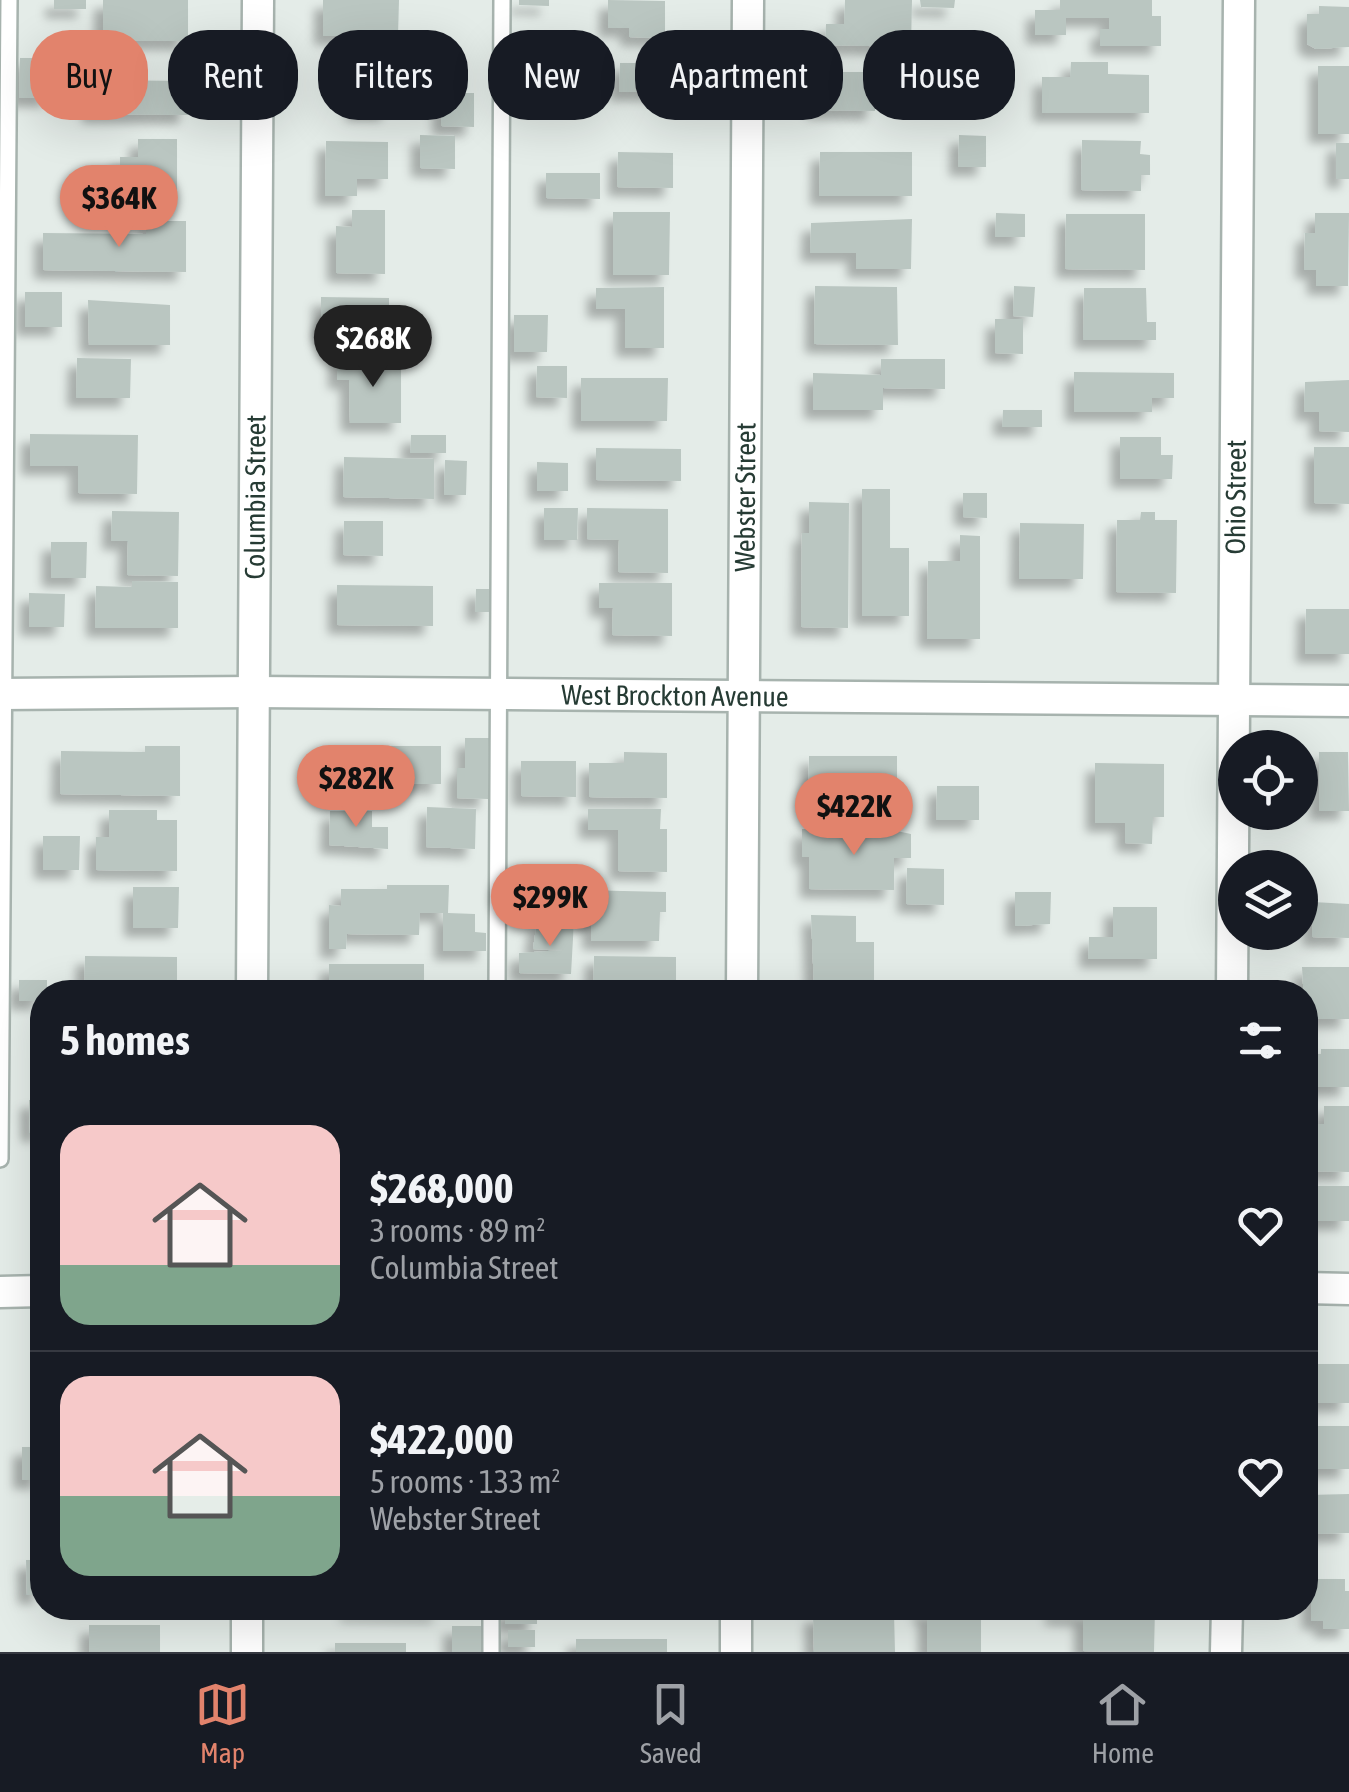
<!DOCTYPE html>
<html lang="en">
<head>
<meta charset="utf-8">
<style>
	body { margin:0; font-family:"Asap Condensed",sans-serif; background:#242831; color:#f1f3f6; height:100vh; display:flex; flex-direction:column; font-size:38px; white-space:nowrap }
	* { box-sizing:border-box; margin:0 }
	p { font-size:32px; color:#9ea1a6 }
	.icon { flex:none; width:55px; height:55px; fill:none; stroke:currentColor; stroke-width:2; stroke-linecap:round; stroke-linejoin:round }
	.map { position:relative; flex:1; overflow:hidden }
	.side { position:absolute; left:30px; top:980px; width:1288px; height:640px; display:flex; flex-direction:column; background:#171b24; border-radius:40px; box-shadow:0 10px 40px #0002 }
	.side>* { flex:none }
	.hud { position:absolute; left:30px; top:30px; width:1290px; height:90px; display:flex; gap:20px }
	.buttons { position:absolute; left:1218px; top:730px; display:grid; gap:20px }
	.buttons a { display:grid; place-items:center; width:100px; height:100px; border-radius:50%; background:#171b24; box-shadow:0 10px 40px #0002; font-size:50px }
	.price { position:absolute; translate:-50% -85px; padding:0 22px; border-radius:35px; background:#e2836c; color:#111; font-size:32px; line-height:65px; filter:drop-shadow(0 2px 5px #0008) }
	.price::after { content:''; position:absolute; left:50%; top:60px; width:30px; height:22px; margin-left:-15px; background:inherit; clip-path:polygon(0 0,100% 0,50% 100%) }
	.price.selected { background:#222; color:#fff }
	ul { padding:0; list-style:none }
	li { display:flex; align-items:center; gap:30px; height:250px; padding:0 30px }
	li+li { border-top:2px solid #363941 }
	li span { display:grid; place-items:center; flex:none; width:280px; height:200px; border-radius:30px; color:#555 }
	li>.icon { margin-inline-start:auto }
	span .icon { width:120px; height:120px; fill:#fffc; stroke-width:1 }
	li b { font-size:42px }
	h2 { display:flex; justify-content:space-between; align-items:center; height:120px; padding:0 30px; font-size:42px }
	.pill { padding:0 35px; border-radius:40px; background:#171b24; box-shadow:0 10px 40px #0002; font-size:35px; line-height:90px }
	.pill.selected { background:#e2836c; color:#111 }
	.tab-bar { display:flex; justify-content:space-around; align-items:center; height:140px; border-top:2px solid #363941; background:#171b24; font-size:28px; color:#9ea1a6 }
	.tab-bar a { display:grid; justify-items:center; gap:5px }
	.tab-bar .selected { color:#e2836c }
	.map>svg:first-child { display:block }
</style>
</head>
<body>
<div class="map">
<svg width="1349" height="1652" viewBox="0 0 1349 1652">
	<defs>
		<filter id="shadow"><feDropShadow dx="-9" dy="9" stdDeviation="5" flood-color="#0004"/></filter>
	</defs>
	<rect width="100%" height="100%" fill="#e4ece8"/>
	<path fill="#bac6c1" filter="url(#shadow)" d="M54,0h32v9h-32z
		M103,0h85v41h-85z
		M323,0h76l-1,36h-75z
		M519,0h30v6l-30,-1z
		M608,0l57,1v37l-36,-1v-9h-21z
		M845,0h67l-1,47 -86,-2 1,-21h18z
		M920,0h35l-1,8 -33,-1z
		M1060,0h92v16h9v30h-61v-17h9v-11h-43v17h-31v-25h25z
		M1319,6l30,1v40l-33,2 -9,-5v-30h12z
		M20,58h31v40h-32z
		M533,59h30v28h-30z
		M341,61l70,2v32h-21v17h-35v-18h-5l1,-8h-10z
		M952,61l32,1v20l-33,-1z
		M1071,62h37v12l41,1v38h-107v-36h28z
		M620,63h45v29h-46z
		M1318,66h31v68h-31z
		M811,72h65l-1,39 -59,-1 1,-22h-6z
		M91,80l97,1v34l-97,-1z
		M442,93h32v34l-33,-1z
		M420,135l35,1v33l-35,-1z
		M959,135l27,1v31h-28z
		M138,139h39v64h-57v-46h18z
		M1082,140l59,1 -1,13 10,1v20h-9v16l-60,-1z
		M326,141l62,1v37h-31v17h-32z
		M1336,143h13v36h-13z
		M618,152l55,1v35l-56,-1z
		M820,152h92v44h-93z
		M546,173h54v26l-54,-1z
		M352,210h33v64l-49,-1v-47l16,1z
		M613,212h57l-1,63h-56z
		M996,213l29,1v23h-30z
		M1315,213h34l-1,73h-32v-16h-12l1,-37h10z
		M1066,214h79v56l-80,-1z
		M912,219l-1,50h-55v-16h-46l1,-30z
		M146,221h40v51l-143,-2v-37l103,1z
		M815,286l82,1 1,58 -84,-1z
		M1014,286l21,1 -2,30 -20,-1z
		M664,287v61h-39v-39h-29v-21z
		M1084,288h62l1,34h9v18h-73z
		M25,292h37v35h-37z
		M321,297l68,1v36l-68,-1z
		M88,300l82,5v40h-81z
		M514,315h34l-1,37h-33z
		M995,319h28v35l-28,-1z
		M77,358l54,1 -1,39h-54z
		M337,359l64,1v63h-51l-1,-43h-12z
		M881,359h64v30l-62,-1v22h-70v-37l68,2z
		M537,366h30v32l-31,-1z
		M1074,372l100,1v25h-22v14h-78z
		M581,378h87l-1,43h-86z
		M1349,380v52l-30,-1v-19h-15l1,-30z
		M1003,410h39v17h-40z
		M30,434l108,1 -1,59 -59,-1v-27h-48z
		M411,435h35v18h-36z
		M1120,437h41v18h12l-1,24h-52z
		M1314,447h35v57l-35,-1z
		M596,448l85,1v32l-85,-1z
		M344,457l90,2v40l-91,-2z
		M445,460l22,1 -1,34h-22z
		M537,462l31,1v28h-31z
		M862,489h28v59h19v68h-47z
		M963,493h24v25l-24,-1z
		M809,502l40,1 -1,125 -47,-1 1,-94h7z
		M544,508h34l-1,32h-33z
		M587,508l81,1v64l-50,-1 1,-32 -32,-1z
		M112,511l67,1 -1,64 -51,-1 1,-34h-17z
		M1141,512h14v8h22l-1,73 -60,-1 1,-72h23z
		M344,521h39v35l-40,-1z
		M1020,523l64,1 -1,55h-64z
		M960,535l20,1v103h-53l1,-78h32z
		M51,542h36l-1,36h-35z
		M132,581l46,1v46h-83l1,-42 36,1z
		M599,583h73v53l-60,-1 1,-27h-14z
		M337,585l96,1v40l-96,-1z
		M476,589h13v23h-14z
		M29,593l36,1 -1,33h-35z
		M1306,609h43v45h-44z
		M465,738h24l-1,61 -31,-1v-30h8z
		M145,746h35v50l-120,-2 1,-43 84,1z
		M352,746h89v38h-90z
		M624,752l43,1v45l-78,-1v-34h35z
		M1319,752h29l1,59h-30z
		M809,756h88v38h-59v10h-30z
		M521,761h55v36l-55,-1z
		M1095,763l69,1v53h-11l-1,27 -27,-1v-20h-30z
		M937,786h42v34h-43z
		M427,807l49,2 -1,40 -49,-2z
		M588,809h73l-1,20h7v43l-49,-1v-41h-30z
		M109,810h48v10h20v51l-81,-1v-33h13z
		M330,811h42v16h16v22l-59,-4z
		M802,829l90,1 19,4v24h-17v32l-85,-1v-32h-7z
		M43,836h37l-1,34h-36z
		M907,868l37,1v36l-38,-1z
		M387,885h62l-1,28 27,1v18l11,1v18h-43v-38h-23l-1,22 -72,-1 -1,15h-17v-44l12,1v-17h46z
		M133,887h46l-1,41h-45z
		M581,890l85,2v20h-6l-1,29h-68v-21h-10z
		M1015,892h36l-1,32 -35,2z
		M1313,902l36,2v34l-37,-1z
		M1113,907h44v52h-69l1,-22h24z
		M811,915l45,1v26h18v48l-60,-1z
		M537,921h37l-3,53 -52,-1v-20l44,-3 -30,-1z
		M85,956l92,1v35h-93z
		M594,956l82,1v24l-10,-1v12h-73z
		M329,964h95v28h-95z
		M1302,967h47v52h-44z
		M19,980h28v12h-5v9h-23z
		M1321,1049h28v38h-40v-33h12z
		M42,1099v34h-12l-1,-33z
		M1324,1106h25v66l-43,-1 1,-47h17z
		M1309,1186h40v35h-40z
		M1313,1364h36v39h-36z
		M1312,1426h37v43h-37z
		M22,1447h20v33h-20z
		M1349,1494v39l-41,1v-39z
		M26,1560h16v35h-15z
		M1311,1579h34v12h4v38h-26v-8h-12z
		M349,1608h92v6l-92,-1z
		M505,1608h32v16h-32z
		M922,1608h59v44h-54v-37h-5z
		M1054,1608h101l-1,44 -71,-1v-34l-29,-1z
		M894,1613l1,39h-81l-1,-38z
		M89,1625h71v27h-71z
		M452,1626h29v26h-29z
		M508,1630h27v17h-27z
		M576,1639h91v13h-91z
		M335,1643h71v9h-71z"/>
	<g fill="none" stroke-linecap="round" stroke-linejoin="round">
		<defs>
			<path id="service" d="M497,992l5,-992
				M0,1159l9,-1159
				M491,1652v-44"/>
			<g id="minor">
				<path id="s1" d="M0,694l254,-2 1095,9"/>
				<path id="s2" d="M252,992l6,-992"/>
				<path id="s3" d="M742,992l6,-992"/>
				<path id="s4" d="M1232,992l7,-992"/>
				<path d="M1305,1288l44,1"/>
				<path d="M0,1292l42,-1"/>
				<path d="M247,1652v-44"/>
				<path d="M736,1652v-44"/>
				<path d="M1226,1652l1,-44"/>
			</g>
		</defs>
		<use href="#service" stroke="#a7b3ae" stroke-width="20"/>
		<use href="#minor" stroke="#a7b3ae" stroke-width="35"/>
		<use href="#service" stroke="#fff" stroke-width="15"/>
		<use href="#minor" stroke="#fff" stroke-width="30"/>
	</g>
	<g text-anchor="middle" stroke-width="9" stroke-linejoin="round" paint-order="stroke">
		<g font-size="28" fill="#263b34" stroke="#f4f9f6">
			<text dy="10" stroke="none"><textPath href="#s2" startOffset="495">Columbia Street</textPath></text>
			<text dy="10" stroke="none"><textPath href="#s3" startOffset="495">Webster Street</textPath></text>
			<text dy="10" stroke="none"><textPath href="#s4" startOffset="495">Ohio Street</textPath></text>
			<text dy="10" stroke="none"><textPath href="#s1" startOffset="675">West Brockton Avenue</textPath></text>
		</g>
	</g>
</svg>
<div class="buttons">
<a><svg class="icon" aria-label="locate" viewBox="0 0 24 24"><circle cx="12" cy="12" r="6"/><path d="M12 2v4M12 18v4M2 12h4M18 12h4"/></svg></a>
<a><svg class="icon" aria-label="layers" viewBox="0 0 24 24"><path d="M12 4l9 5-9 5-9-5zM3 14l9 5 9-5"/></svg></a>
</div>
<b class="price" style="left:119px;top:250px">$364K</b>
<b class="price selected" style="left:373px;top:390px">$268K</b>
<b class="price" style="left:356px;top:830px">$282K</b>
<b class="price" style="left:854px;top:858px">$422K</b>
<b class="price" style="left:550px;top:949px">$299K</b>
<div class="hud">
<a class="pill selected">Buy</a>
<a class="pill">Rent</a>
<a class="pill">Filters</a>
<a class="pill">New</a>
<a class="pill">Apartment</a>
<a class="pill">House</a>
</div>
<section class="side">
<h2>5 homes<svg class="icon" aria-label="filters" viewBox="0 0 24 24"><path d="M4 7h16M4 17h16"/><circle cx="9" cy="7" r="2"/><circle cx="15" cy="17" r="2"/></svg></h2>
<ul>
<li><span style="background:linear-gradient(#f6c9c9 70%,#7fa58c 0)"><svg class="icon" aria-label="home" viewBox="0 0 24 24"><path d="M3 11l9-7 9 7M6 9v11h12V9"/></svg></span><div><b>$268,000</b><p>3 rooms · 89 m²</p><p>Columbia Street</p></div><svg class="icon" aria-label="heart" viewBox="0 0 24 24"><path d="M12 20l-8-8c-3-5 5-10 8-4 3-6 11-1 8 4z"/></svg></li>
<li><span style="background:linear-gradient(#f6c9c9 60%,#7fa58c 0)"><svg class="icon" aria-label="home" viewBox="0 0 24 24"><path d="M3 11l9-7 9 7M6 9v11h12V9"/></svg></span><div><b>$422,000</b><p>5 rooms · 133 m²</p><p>Webster Street</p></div><svg class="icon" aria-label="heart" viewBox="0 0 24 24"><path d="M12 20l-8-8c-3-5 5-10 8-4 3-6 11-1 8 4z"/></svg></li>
</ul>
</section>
</div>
<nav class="tab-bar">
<a class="selected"><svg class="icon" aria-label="map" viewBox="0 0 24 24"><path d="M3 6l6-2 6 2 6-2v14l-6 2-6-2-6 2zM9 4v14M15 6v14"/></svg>Map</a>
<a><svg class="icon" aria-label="saved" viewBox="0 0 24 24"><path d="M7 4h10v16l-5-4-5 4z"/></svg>Saved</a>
<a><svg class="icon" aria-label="home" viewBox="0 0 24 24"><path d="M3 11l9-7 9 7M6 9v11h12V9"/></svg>Home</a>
</nav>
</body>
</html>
